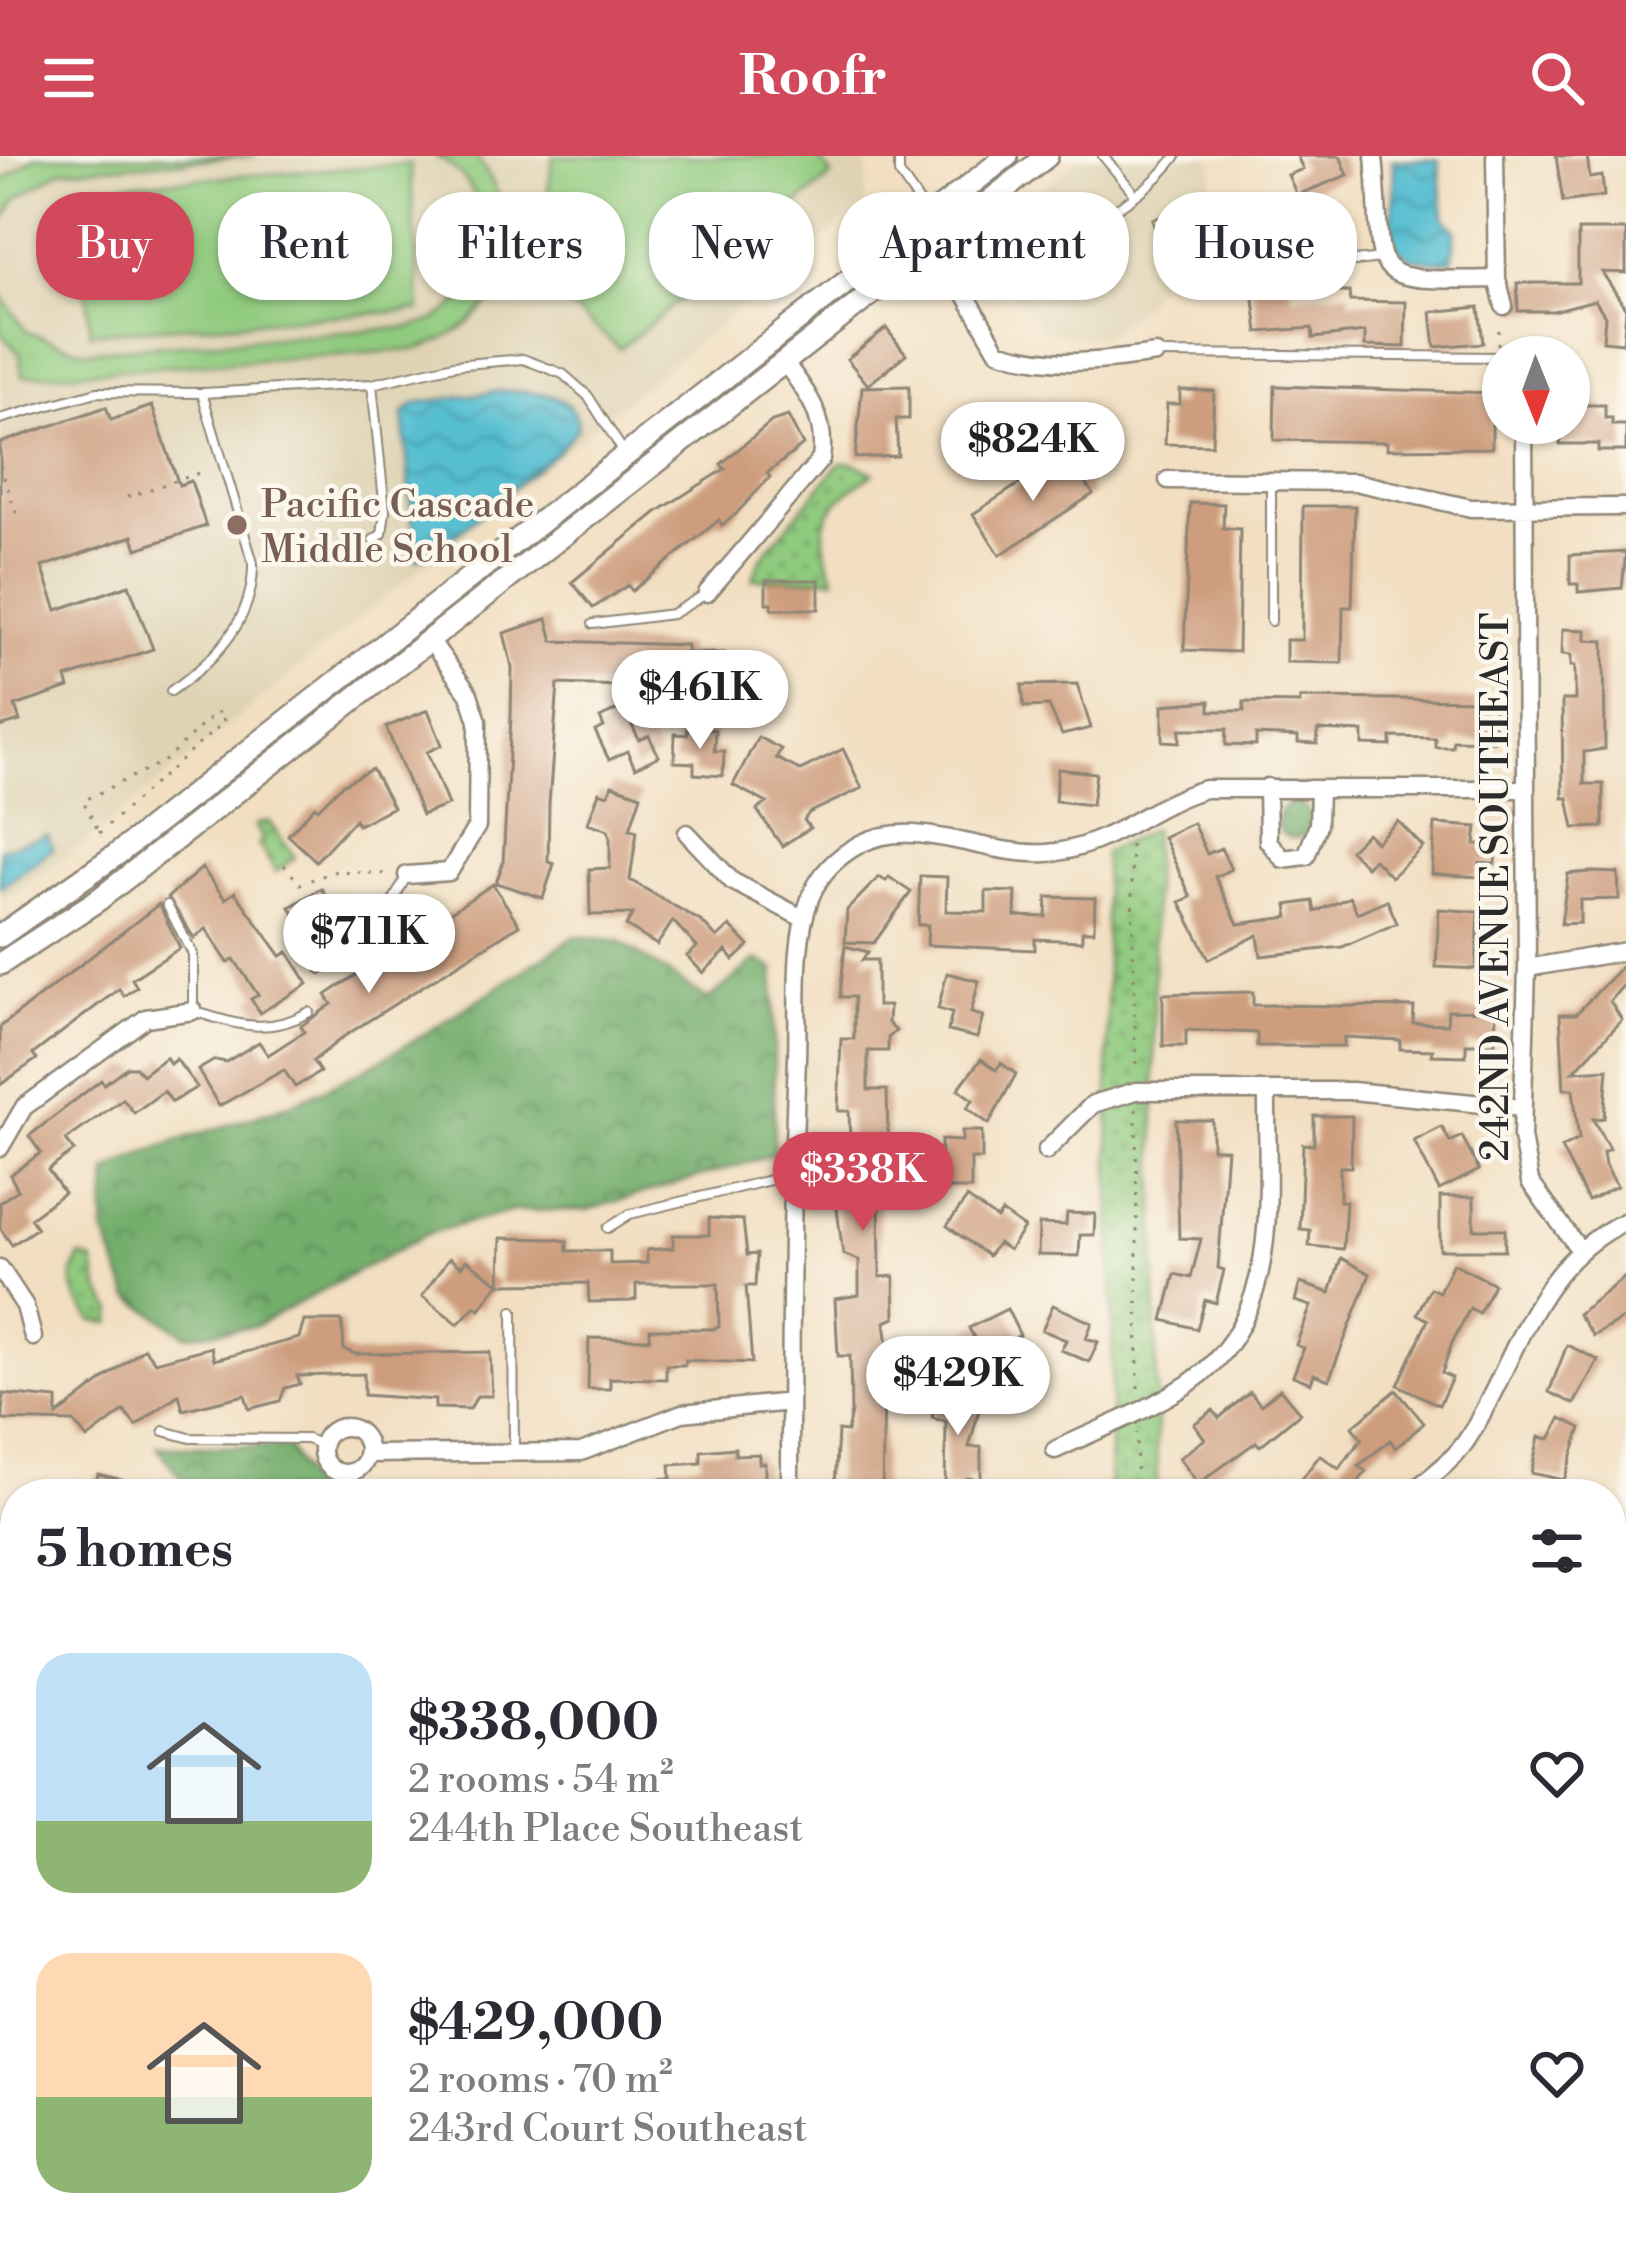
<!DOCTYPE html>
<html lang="en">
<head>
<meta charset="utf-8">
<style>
	body { margin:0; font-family:"Libre Bodoni",serif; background:#f2f2f3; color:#2b2b33; height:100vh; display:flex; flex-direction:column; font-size:45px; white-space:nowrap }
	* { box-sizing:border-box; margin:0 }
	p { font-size:39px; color:#7c7c81 }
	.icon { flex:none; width:66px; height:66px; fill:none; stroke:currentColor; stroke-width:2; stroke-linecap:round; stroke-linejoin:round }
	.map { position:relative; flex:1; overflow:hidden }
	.drawer { position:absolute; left:0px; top:1323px; width:1626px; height:771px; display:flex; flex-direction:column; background:#fff; border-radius:48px 48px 0 0; box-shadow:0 3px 9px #0004 }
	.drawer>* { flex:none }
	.guide { position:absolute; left:36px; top:36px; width:1554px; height:108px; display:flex; gap:24px }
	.needle { width:78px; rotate:179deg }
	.buttons { position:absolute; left:1482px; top:180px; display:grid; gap:24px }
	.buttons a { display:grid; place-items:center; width:108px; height:108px; border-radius:50%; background:#fff; box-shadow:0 3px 9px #0004; font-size:60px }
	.price { position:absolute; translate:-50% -102px; padding:0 27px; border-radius:42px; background:#fff; color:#222; font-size:39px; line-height:78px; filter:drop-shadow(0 3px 6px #0008) }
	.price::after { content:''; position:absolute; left:50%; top:72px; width:36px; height:27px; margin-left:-18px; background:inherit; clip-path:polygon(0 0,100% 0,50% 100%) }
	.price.selected { background:#d1495b; color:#fff }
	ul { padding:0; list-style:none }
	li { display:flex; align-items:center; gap:36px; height:300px; padding:0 36px }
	li span { display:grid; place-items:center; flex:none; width:336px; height:240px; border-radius:36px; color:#555 }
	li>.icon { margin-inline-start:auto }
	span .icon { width:144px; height:144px; fill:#fffc; stroke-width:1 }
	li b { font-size:51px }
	h2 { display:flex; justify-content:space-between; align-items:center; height:144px; padding:0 36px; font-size:51px }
	.chip { padding:0 42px; border-radius:48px; background:#fff; box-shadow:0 3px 9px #0004; font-size:42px; line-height:108px }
	.chip.selected { background:#d1495b; color:#fff }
	header { display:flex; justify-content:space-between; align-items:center; height:156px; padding:0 36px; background:#d1495b; color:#fff; font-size:54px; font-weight:800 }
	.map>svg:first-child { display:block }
</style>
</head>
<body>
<header><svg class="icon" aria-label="menu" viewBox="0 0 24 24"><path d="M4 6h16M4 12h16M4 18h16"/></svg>Roofr<svg class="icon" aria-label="search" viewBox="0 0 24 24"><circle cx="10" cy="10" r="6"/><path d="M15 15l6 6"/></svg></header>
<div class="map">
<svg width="1626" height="2093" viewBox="0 0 1626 2093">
	<defs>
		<pattern id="green-dots" width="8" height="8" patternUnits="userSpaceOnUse" patternTransform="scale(3)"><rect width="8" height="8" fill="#90ca7e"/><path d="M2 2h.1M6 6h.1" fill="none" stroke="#76a467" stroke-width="1.8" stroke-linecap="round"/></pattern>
		<pattern id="forest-crowns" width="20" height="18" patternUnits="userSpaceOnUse" patternTransform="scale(3)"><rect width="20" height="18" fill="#74ae6d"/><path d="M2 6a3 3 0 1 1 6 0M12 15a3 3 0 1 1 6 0" fill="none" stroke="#5f8e5a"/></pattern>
		<pattern id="water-waves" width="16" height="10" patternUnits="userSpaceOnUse" patternTransform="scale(3)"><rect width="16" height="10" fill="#55bed1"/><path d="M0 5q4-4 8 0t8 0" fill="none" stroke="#479baa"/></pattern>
	</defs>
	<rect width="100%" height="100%" fill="#fbf7ec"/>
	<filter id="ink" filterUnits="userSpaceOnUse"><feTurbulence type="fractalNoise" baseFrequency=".00833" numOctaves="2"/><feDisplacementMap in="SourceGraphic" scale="24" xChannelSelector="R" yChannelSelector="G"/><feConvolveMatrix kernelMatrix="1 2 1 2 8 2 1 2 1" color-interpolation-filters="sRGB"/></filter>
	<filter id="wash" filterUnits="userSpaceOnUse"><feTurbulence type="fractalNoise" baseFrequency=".004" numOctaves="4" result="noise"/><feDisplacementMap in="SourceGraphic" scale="48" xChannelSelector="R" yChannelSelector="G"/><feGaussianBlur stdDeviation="2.7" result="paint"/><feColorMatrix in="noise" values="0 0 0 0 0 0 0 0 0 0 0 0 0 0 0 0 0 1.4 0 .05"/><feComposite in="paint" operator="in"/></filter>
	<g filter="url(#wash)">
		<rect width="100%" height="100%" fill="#f2dfc2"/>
		<path fill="#dfd3b4" d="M0,0h867l1,1 -2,47 -785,642 -81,55z
			M1084,0h126l3,12 -3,42 -13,42 -33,23 -24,32 -34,28 -30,3 -33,-9 -76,-85z"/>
		<path fill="url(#green-dots)" stroke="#5e7a54" stroke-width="3" d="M840,307h14l20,10c-44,29 -65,50 -39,105l-82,1 7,-20z
			M268,665l27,36 -19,15 -18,-28 5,-4 -8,-15z
			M1153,673l4,665h-48l4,-165 -9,-477z
			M80,1100l14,6 4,25 15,24 -2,12 -18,-2c-18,-24 -29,-37 -13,-65z"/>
		<path fill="url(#forest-crowns)" stroke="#506c4c" stroke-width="3" d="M1277 665a17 17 0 1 1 34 0a17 17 0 1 1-34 0Z
			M576,780l43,5 89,59 49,-41 17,10v186l-187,55 -74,1 -84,22 -175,94 -68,8 -57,-38 -25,-66 3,-59c59,-35 126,-44 190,-71 99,-41 189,-108 279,-165z
			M157,1291h131l23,41 -5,6h-112z
			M1611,1423h15v58h-15z
			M1611,1743l15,1v234l-15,-10z
			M782,2079h450l-37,14h-381z"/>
		<path fill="#90ca7e" stroke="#5e7a54" stroke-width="3" d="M36,0h220l-195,14 -44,28 -17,27v-42z
			M435,0l41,1c60,78 34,167 -62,193l-392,26 -2,-22 -20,-21v-39l27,38 57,19 320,-23c91,-11 111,-130 31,-172z
			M553,0h264l15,20 -212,173 -84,-72z
			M410,8l10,146 -330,23 -11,-146z"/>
		<path fill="url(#water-waves)" stroke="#40747e" stroke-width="3" d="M1392,4h47l5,57 12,13 -4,31c-90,5 -50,-44 -60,-101z
			M500,235c28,0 77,-1 78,37l-21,24 -127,103 -14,4 -13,-145 13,-11z
			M48,679l5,14 -53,39v-39z
			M1626,1804v78l-15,5v-81z"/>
		<g id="blocks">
			<path fill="#cd9d7e" d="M1297,0h43l8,19 -51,20 -9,-20 15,-6z
				M1556,0h31l3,22 12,-2 2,20 -41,6z
				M1335,52l3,40h-55l-1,-39z
				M1183,55l9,35 -30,8 -10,-35z
				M1046,70l-5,12 12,15 39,-10 8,31 -67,17 -9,-34 9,-2 4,-16 -9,-8z
				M1578,74h48v43l-24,-1 24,37 -3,34 -20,-2 2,-25 -10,-16 -42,11h-35l-1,-28h61z
				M1284,121l7,4 1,15 47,-4h10l1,9 56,1 -1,45 -40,-1v-14l-52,6 -1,-10 -54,4 -6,-48z
				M1479,151l4,36 -48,4 -4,-35z
				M886,172l20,26 -38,31 -21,-26z
				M909,230v33h-13l2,37 -43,2 7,-71z
				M1275,230l217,7v55l-105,1v-7l-113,-2z
				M1180,234l34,1 -2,54 -47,-1 2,-40h13z
				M1569,249h36v13h7v7h14v26h-28v-7h-38z
				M152,250l27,79 12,-4 15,45 -69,23 -4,-13 -91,31 15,43 72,-25 24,64 -87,29 3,10 -54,18 5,15 -20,6v-284l106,-36 5,13z
				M788,260l15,29 -36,28 3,4 -35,38 -13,10 -3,-5 -87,71 -4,-6 -35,23 -21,-26 85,-70 68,-43 -4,-5 51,-43z
				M1066,297l27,41 -93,61 -27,-41z
				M1190,347l34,1 -1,24 17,1 -2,123 -54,-2z
				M1303,350h52l-3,101h-9l-1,56 -56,-1v-22h16z
				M1626,396l-4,36 -44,4v-8h-8v-29z
				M766,424h53v29h-47v-6h-6z
				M547,463l6,22 134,4v8h37l1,42h-32v-7l-135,-4 -9,120 -1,58 6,2 -11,34 -47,-15 7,-20 8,-146 1,-50 -8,-34z
				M1563,473l23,1v10l18,1 1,108 -21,3v32h19v43l-29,1 -6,-30h-5l-1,-98h13v-34h-4v-11l-9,-1z
				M1077,528l14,44 -29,7 -13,-29 -25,1 -2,-22z
				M1300,542l194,2v41l-41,-1 -1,7h-17v-9l-44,-1v9l-28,-1v-13l-45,-2 -1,14 -19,-1v-6l-42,-2v11l-30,-1 1,-16h-47v13l-17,-1v-36l47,-4v10h34v-9l56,1z
				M623,551l16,33 10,-4 10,20 -24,12 -8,-17 -18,9 -14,-29 9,-4 -4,-9z
				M428,554l14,35 -15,7 21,53 -26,10 -36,-88z
				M688,572l27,2 -1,21h10l-1,25 -29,-2v-11l-20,-1 1,-28 12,1z
				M758,581l23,12 -5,9 24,12 43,-21 19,39 -53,25 -5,7 6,8 -28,18 -25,-36 10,-7 -34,-18z
				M372,613l21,38 -35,18 -3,-6 -39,42 -28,-26 27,-29 3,3 24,-24z
				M1058,613l38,4 -4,32 -37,-4z
				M612,629l29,10 -11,34 7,2 -7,49 72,42 15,16 13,-12 19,20 -15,14 -8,-9 -23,22 -16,-17 10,-9 -24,-26 -16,24 -31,-19 7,-12 -43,1 -1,-46 21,-1v-30l-2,-8 -20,-7 11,-31 9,3z
				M1398,665l25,26 -32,30 -17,-18 -8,8 -16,-17 17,-17 9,9z
				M1193,667l14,31 14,-6 10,21 -16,8 23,47 51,-7 -2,-12 26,-4 2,11 35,-15 7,16 30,-13 10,23 -55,24 -81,9 -3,-21 -49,24 -29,-57 11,-5 -28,-60z
				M1435,668l42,3 -2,17 21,1 -1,19 -15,-1 -1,14 -47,-3z
				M202,712l23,31 10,-7 46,64 7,-4 20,32 -48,29 -9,-14 7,-4 -24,-36 -6,4 -22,-34 -12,9 -26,-41z
				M1591,716l27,1 1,26 -39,1v23l-19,1 7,-50z
				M920,720l27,1 -1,34 40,1v-21l30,1 -1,24 31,1 1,-20 48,1 -1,33h-12v10l-47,-2v11l-108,-5 1,-20h-10z
				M879,721l7,4 3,-4 22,15 -37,51 -29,-1 2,-32z
				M493,728l26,41 -176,112 -30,24 7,11 -25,15 -11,-17 -65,36 -21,-36 17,-10 11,2 33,-20 9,13 36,-23 -3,-6 31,-22 -6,-9z
				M321,732l27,43 -32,19 -26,-43z
				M159,748l21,44 -48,31 5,8 -13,9 -5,-7 -86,65 4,5 -37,26v-58z
				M1439,753l40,3 -3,57 -40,-2z
				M845,790l23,6 -6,8h15v46h12l-1,17 8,8 -8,7v13h-20v39h19l1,47h-7l-2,57 1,83 14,-1 1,42 -10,4 5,41 -6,24 -2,107h-34v-8h-13l3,-55 9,1 4,-20 -1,-56h-12l-3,-57 24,-4v-35l-16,-6 -7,-52v-32h15l-2,-59h-11l3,-72h13v-42h-14z
				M1622,810l4,16 -16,19 12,19 -48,51 34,-2 -4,49 -11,1 16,30 -6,3 2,13 12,21 -29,15 -27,-53 18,-9 -6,-50h-9l-4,-75h16z
				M947,817l32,8 -8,32 12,3 -6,22 -29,-7 4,-18 -14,-4z
				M1253,836v13l161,2 -1,16 34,1 1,-14 48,1 -1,33h-29v12l-34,-1 1,-5 -33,-1v-9l-56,-3v9h-87v-13l-71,-3v16h-23v-52z
				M166,901l4,7 6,-5 21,28 -25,15 -8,-11 -30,22 -11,-14 -57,41 8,11 -26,19 16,23 -34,25 7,10 -25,17 -12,-17v-26l18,-12 -8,-15 31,-22 -12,-17 72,-56 3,4 23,-17h9l6,8z
				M981,903l15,11 5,-7 15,11 -27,50 -22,-16 6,-8 -15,-11z
				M1314,960h38l-1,51h-11v34h6l-3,48 -34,-3 1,-16 -10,-1 3,-85 11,1z
				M1176,964h36v29h15l-9,119 6,2 -8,33 -11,-3 -8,29 -34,-9 12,-46 16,4 10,-39 -22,-1z
				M1442,971l8,15 12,-6 17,34 -40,20 -25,-49z
				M962,975h20v28h-11v30h-31l1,-49 21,1z
				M1440,1041h34v32h31v21h-65z
				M967,1042l30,21 5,-7 22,16 -15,22 -11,-7 -10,13 -41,-30z
				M1067,1057l28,1 -1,21h-14l-1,21 -41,-1 1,-31 27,1z
				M709,1062l34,2 4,35 10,-1 -2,32h-9l6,77 -67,-3v5h-19v14l-56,-1v11h-22l1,-51 61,1v-10h64l5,-2 -1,-43h-82v15l-5,2 -42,1 -1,-19 -88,1 1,-46 53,1 13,2v10h43v13l37,-1v-13l26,-2v-13h36z
				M449,1102l12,9 5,-7 33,23 -19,26 -5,-3 -17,18 -36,-28z
				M1341,1102l29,16 -41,106 -15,-6 -3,9 -18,-7 11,-28 -8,-3 15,-39 -16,-5 5,-18 30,10z
				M1453,1107l41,21 -15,29 -9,-5 -18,35 -10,30 10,5 -13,27 -41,-20 30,-65 -11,-6 13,-26 9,4z
				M1626,1120v41l-33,19 -15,-22z
				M1053,1149l39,18 -6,15 12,4 -9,20 -28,-12 5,-10 -24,-10z
				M1007,1153l13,26 -37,20 -14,-27z
				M304,1165h38l2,29 11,4 135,-2 2,44h-15l-7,13 -35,-1v-8l-71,-5v-21l-67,2 3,8 -15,4 -5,13 -31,8 -4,-14 -62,15 -4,-16 -43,32 -12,-15 -37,28 -13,-17 -71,-2v-26l54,5v17l87,-68 11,14 56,-15 3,13 85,-22z
				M1567,1189l31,15 -24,44 -25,-12z
				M940,1229l30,8 -20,10 29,7 -10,37h12v32l-14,-1 -1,9h-21l1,-65 -14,-4z
				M1280,1233l20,24 -40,33 -4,-4 -58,42 -19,-26 26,-19 -11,-15 19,-14 6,8 31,-26 11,13z
				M1396,1234l28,33 -28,25 -6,-8 -31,26 7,6 -17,22h-59l30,-39 19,14 23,-30 -10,-12z
				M1561,1262l20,10 -17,52 -33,-7 8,-36 11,2z
				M735,1292v7l24,-1v9h6v19h-8v9l-98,3 -2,-15 14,-1 -1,-13 31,-2v-12z
				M98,1318l25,6 -4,14h-26z"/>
		</g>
	</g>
	<g filter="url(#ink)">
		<use href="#blocks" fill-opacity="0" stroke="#8e8576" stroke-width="3"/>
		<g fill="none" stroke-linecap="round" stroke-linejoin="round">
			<defs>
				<path id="service" d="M899,0v17l27,39
					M1103,0l31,37
					M969,67l45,19 15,-3
					M1049,79c45,-8 99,-41 127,-79
					M1259,116l122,-14
					M1156,198l347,3
					M372,228l13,127 -3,23 -9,6
					M0,263l97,-27 105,1 170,-9 82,-19 69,-6 40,15 25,22 35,55
					M1271,465v-138
					M593,468l79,-10 34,-20
					M171,535c45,-31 83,-71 82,-128l-51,-170
					M167,749l26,49v57c42,13 75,25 116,1
					M321,813l52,-31 33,-61
					M608,1072l22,-14 161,-39
					M513,1155l1,141
					M164,1275l26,7 117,1 15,6"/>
				<path id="minor" d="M1374,0c12,123 -19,126 123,123
					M1495,0l2,123 7,27
					M917,101l42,26 39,68c54,17 102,11 158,3
					M1524,267l3,545 -5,169 8,45 49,67
					M1168,324l187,2 116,26 155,-1
					M707,437l114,-134c6,-41 -13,-66 -37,-97
					M1267,631l1,54 15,18 23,-3 12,-31 1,-36
					M687,677l45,48 72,38
					M407,719l42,-3 28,-46 1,-105 -9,-27 -40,-55
					M1527,812l99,-17
					M0,992l24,-41 122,-89 47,-7
					M1046,995l47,-47 43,-13h216l171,17
					M0,1112l25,38 8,31
					M322 1294a23 23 0 1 1 46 0a23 23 0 1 1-46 0Z
					M1055,1294c44,-21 93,-39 133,-66 97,-66 78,-190 79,-292
					M367,1298l214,-2 101,-39 108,-11
					M790,1338c0,-145 1,-291 7,-436 2,-51 -5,-114 14,-162 9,-23 27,-40 49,-52 57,-29 125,13 187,9 60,-4 102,-48 158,-64h320
					M1410,1338c21,-18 46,-35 60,-59 48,-79 65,-172 156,-214
					M0,1517l15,1
					M1611,1598l15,-1
					M0,1925h15
					M1611,2019l14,-17
					M1542,2093l18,-14"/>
				<path id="tertiary" d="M0,780l116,-81 891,-699
					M0,808l98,-64 949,-744"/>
			</defs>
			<use href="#service" stroke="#8e8576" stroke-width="12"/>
			<use href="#minor" stroke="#8e8576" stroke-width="21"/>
			<use href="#tertiary" stroke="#8e8576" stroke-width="26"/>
			<path stroke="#8e8576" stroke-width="3" stroke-dasharray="3 9" stroke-linecap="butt" d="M1498,189l1,-21
				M0,309l16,48
				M127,341l75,-25
				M99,677l125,-111 -2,-10 -7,1 -49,47 -83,41 18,35
				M1131,689l5,225
				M284,709l16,19 36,-13 51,3
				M1136,953l2,279
				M1136,1338l1,-61
				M1611,1750h15
				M1612,1978l14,-21
				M1112,2093v-14"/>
			<use href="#service" stroke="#fff" stroke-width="8"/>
			<use href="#minor" stroke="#fff" stroke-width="16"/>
			<use href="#tertiary" stroke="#fff" stroke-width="21"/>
		</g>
	</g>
	<circle fill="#8d6e63" stroke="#fbf7ec" stroke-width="4.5" cx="237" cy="369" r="12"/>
	<g text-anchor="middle" stroke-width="9" stroke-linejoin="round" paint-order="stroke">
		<g font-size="39" fill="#785e54" stroke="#fbf7ec" text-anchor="start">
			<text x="261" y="361">Pacific Cascade<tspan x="261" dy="45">Middle School</tspan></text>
		</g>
		<g font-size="39" fill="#2b2b2b" stroke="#fbf7ec">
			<text transform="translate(1494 731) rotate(-90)" y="14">242ND AVENUE SOUTHEAST</text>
		</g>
	</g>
</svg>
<div class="buttons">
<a><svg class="needle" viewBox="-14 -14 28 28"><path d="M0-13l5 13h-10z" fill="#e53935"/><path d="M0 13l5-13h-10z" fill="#7c7c81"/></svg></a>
</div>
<b class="price" style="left:1033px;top:348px">$824K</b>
<b class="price" style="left:700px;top:596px">$461K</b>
<b class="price" style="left:369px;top:840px">$711K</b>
<b class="price selected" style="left:863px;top:1078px">$338K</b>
<b class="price" style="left:958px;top:1282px">$429K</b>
<div class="guide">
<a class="chip selected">Buy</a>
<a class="chip">Rent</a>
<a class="chip">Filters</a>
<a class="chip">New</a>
<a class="chip">Apartment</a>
<a class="chip">House</a>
</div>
<section class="drawer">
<h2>5 homes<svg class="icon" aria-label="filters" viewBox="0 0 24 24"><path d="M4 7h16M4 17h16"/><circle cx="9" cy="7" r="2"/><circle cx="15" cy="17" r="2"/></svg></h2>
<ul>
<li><span style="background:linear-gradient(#bfe0f5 70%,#8fb573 0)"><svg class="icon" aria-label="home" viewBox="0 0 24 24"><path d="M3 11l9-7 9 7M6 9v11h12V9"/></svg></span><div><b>$338,000</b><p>2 rooms · 54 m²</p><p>244th Place Southeast</p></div><svg class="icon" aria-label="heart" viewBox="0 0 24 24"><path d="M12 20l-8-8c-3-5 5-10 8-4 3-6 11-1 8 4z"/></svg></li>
<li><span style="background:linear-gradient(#ffd9b3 60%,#8fb573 0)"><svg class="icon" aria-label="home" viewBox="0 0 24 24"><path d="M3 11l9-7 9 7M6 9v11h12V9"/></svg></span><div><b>$429,000</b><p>2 rooms · 70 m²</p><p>243rd Court Southeast</p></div><svg class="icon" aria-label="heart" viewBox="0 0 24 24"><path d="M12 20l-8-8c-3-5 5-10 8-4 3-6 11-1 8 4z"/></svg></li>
</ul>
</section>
</div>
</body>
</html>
